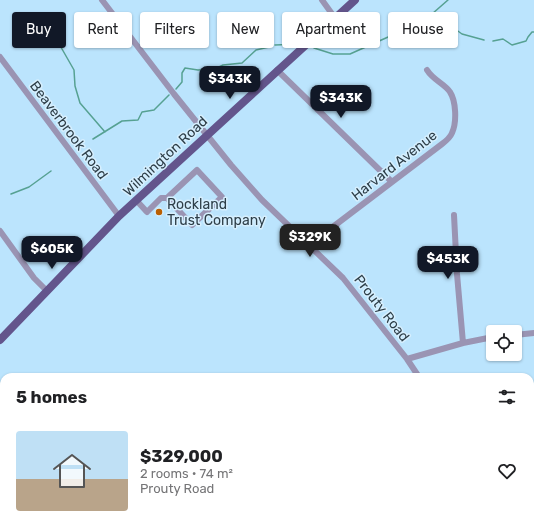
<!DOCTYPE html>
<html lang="en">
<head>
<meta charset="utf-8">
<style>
	body { margin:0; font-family:Rubik,sans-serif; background:#f6f6f6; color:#202124; height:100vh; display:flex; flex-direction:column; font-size:15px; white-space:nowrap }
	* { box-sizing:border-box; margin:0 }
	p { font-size:13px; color:#757577 }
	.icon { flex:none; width:22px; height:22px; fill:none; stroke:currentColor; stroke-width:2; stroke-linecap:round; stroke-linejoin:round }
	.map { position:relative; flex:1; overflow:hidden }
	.details { position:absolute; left:0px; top:373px; width:534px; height:156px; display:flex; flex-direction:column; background:#fff; border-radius:12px 12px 0 0; box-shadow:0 1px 3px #0004 }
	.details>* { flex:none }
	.banner { position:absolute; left:12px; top:12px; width:510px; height:36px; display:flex; gap:8px }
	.controls { position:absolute; left:486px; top:325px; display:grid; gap:8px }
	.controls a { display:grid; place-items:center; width:36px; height:36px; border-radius:4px; background:#fff; box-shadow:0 1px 3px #0004; font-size:20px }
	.price { position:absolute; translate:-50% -34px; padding:0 9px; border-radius:8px; background:#111827; color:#fff; font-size:13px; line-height:26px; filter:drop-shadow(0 1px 2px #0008) }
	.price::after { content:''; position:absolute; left:50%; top:24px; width:12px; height:9px; margin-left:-6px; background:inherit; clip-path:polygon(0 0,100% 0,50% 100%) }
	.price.current { background:#222; color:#fff }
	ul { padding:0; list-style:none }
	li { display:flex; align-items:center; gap:12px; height:100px; padding:0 16px }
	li+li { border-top:1px solid #e0e0e0 }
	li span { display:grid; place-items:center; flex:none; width:112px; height:80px; border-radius:4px; color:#555 }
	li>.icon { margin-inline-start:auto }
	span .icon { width:48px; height:48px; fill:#fffc; stroke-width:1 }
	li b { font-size:17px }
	h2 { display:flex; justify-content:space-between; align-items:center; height:48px; padding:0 16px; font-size:17px }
	.chip { padding:0 14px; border-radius:4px; background:#fff; box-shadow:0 1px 3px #0004; font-size:14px; line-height:36px }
	.chip.current { background:#111827; color:#fff }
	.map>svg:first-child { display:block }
</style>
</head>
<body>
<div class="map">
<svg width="534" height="529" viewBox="0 0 534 529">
	<rect width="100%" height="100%" fill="#bbe4fd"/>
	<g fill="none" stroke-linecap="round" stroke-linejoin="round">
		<path stroke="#56a192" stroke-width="1.5" d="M430,16l14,5 18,13 22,6
			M61,35l-3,7 16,28 1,16 5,17 25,29
			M493,41l10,-2 9,6 14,-4 2,-4 4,-5h2
			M275,45l24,-1
			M314,48l19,6h17l74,-33 24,-21
			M176,89l6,-7v-9l3,-5 13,2 17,-1 8,-4 19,-2 14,-13 13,-3
			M93,139l29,-18 16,-1 4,-8 12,-2 15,-15
			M11,194l18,-7 22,-16
			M261,525l3,4"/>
		<path stroke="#9a94b3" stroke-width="6" d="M102,0l72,94 57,71 31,35 81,78 64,81 12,18
			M322,0l13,18
			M0,57l119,159
			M277,70l115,112
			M197,170l25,27 -30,28 -25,-27z
			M136,200l11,12 14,-14h6
			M454,215l3,59 6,69
			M0,231l34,47 13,13
			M309,245l133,-101c4,-3 8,-6 10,-11 5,-11 4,-32 -2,-41 -5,-8 -17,-12 -23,-22
			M515,335l19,-2
			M407,359l56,-16 30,-6
			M193,525l3,4
			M334,525l4,4
			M466,525l2,4
			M455,529l8,-4"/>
		<path stroke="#63558c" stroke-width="8" d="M0,340l119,-124 236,-216"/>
	</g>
	<circle fill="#ba5f02" stroke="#d6effe" stroke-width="1.5" cx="159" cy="212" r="4"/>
	<g text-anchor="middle" stroke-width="3" stroke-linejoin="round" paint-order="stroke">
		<g font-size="14" fill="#2d3e48" stroke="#d6effe">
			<text transform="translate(69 130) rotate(53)" y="5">Beaverbrook Road</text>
			<text transform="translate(165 156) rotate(-43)" y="5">Wilmington Road</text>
			<text transform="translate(394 165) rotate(-38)" y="5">Harvard Avenue</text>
			<text transform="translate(382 308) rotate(52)" y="5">Prouty Road</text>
		</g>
		<g font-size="14" fill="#2d3e48" stroke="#d6effe" text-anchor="start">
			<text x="167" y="209">Rockland<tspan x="167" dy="16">Trust Company</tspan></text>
		</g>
	</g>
</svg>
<div class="controls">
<a><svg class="icon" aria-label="locate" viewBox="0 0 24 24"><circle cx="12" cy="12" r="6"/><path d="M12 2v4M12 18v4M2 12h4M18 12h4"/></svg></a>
</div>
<b class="price" style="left:230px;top:100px">$343K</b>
<b class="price" style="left:341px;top:119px">$343K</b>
<b class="price current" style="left:310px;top:258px">$329K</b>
<b class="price" style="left:52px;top:270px">$605K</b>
<b class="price" style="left:448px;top:280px">$453K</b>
<div class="banner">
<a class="chip current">Buy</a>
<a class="chip">Rent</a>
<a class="chip">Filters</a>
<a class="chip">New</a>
<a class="chip">Apartment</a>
<a class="chip">House</a>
</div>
<section class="details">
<h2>5 homes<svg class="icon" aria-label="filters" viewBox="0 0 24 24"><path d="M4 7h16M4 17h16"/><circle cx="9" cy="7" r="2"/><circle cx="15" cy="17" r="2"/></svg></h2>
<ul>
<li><span style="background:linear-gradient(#bfe0f5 60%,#b9a48a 0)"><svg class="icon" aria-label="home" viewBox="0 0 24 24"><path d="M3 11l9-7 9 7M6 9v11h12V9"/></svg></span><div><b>$329,000</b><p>2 rooms · 74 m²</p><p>Prouty Road</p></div><svg class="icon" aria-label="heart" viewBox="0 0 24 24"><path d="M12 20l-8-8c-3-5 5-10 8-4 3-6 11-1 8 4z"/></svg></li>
</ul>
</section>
</div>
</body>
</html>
